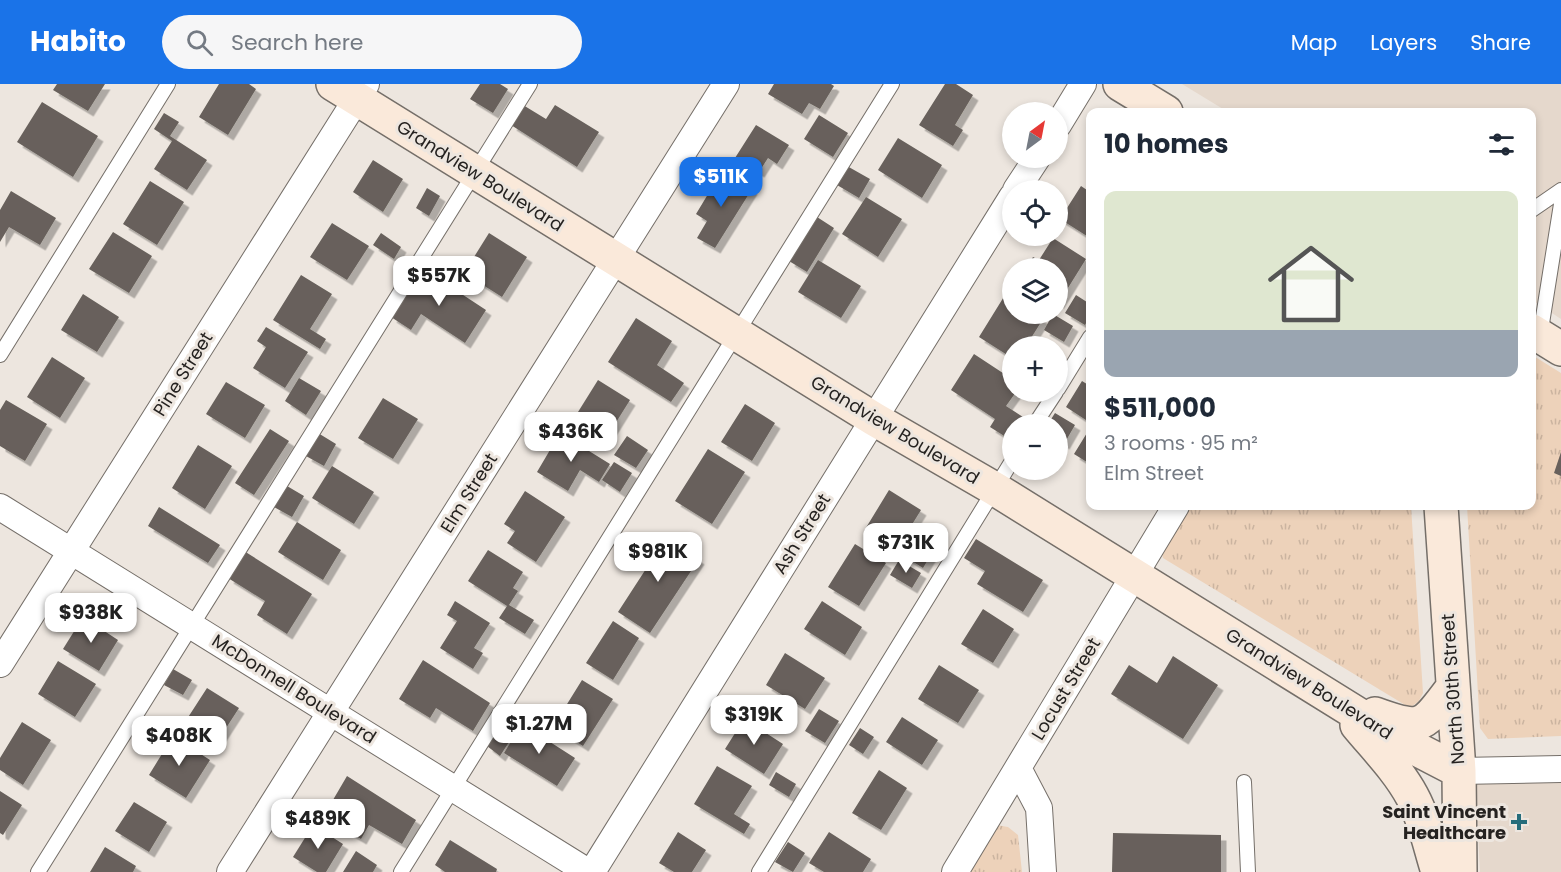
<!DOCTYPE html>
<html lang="en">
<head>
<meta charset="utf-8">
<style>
	body { margin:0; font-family:Poppins,sans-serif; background:#f6f6f7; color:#1f2937; height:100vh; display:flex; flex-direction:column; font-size:22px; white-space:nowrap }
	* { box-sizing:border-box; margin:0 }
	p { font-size:20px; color:#747a83 }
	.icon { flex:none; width:33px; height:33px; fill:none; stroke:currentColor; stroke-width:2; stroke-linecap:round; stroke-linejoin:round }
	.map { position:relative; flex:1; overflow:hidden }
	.details { position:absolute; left:1086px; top:24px; width:450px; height:402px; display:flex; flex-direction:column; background:#fff; border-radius:12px; box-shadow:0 3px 9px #0003 }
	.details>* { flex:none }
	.needle { width:39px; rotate:32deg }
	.controls { position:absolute; left:1002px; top:18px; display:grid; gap:12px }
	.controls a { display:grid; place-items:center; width:66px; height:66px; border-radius:50%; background:#fff; box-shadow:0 3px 9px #0003; font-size:30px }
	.price { position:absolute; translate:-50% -51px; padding:0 14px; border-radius:12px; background:#fff; color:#222; font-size:20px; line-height:39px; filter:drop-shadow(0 2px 3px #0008) }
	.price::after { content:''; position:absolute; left:50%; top:36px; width:18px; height:14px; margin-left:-9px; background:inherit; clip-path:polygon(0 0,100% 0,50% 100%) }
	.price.active { background:#1a73e8; color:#fff }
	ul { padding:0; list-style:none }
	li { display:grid; align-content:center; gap:12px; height:318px; padding:0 18px }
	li+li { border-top:2px solid #e0e1e3 }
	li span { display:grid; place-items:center; height:186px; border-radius:12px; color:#555 }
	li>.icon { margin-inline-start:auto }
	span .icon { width:108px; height:108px; fill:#fffc; stroke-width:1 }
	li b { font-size:26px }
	h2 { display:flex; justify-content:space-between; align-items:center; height:72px; padding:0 18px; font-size:26px }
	header { display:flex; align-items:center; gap:36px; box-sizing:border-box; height:84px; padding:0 30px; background:#1a73e8; color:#fff }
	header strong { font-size:28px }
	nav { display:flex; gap:33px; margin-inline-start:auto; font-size:21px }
	.search { width:420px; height:54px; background:#f6f6f7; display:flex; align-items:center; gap:15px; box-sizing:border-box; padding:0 21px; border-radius:33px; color:#747a83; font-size:22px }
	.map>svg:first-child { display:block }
</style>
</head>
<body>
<header>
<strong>Habito</strong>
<div class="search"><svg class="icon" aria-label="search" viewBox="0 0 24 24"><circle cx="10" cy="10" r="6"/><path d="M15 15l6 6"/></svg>Search here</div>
<nav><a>Map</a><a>Layers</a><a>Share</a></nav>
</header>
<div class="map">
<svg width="1561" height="788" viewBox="0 0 1561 788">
	<defs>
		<pattern id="grass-tufts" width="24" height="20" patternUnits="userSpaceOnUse" patternTransform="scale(1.5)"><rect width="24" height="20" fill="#edd2ba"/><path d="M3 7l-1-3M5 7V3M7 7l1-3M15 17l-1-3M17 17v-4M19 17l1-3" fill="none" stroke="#cbb4a0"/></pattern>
		<filter id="shadow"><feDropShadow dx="5.5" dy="5.5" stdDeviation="0" flood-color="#0004"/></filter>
	</defs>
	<rect width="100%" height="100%" fill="#ede6df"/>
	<path fill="#e5d8cc" d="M1182,0h379v235l-29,-19v-188h-304z
		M1561,685v103h-81l-5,-100z"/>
	<path fill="url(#grass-tufts)" d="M1532,271l29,18v363l-73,3 -8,-11 -13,-222h65z
		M1188,422h223l12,187 -4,8 -9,7 -247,-150 -2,-9z
		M996,741l12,2 10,8 4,37h-60z"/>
	<path fill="#67615b" filter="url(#shadow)" d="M57,0h48l-17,27 -35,-21z
		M219,0h30l7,5 -28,46 -29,-18z
		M480,0h20l8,5 -15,24 -23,-14z
		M774,0h57l3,2 -14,23 -11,-6 -7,11 -34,-20z
		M945,0h11l17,11 -18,30 8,5 -10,16 -34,-21z
		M42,18l56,34 -25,41 -56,-35z
		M523,21l23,14 9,-14 44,27 -22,35 -66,-42z
		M164,29l15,9 -9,14 37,24 -20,30 -33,-21 18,-28 -18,-12z
		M819,31l29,18 -15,24 -29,-18z
		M756,41l33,20 -12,19 -9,-6 -9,14 -24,-14z
		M898,54l44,27 -20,33 -44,-28z
		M373,76l30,19 -20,33 -30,-20z
		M847,82l23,13 -11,19 -22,-13z
		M722,87l30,18 -37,59 -18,-10 10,-17 -11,-7z
		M150,97l34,21 -27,43 -34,-21z
		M1081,102l9,6v46l-30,-19z
		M427,104l13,8 -11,20 -13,-8z
		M11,107l45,27 -16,27 -31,-18 -9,15v-32z
		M866,113l36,22 -24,38 -36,-23z
		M817,133l17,11 -27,44 -18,-11z
		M332,139l37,23 -22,34 -37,-23z
		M113,148l39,24 -23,37 -40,-24z
		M381,149l20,14 -7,12 -21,-14z
		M489,149l38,24 -25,40 -38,-24z
		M1053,154l33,21 -28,45v-36h-32l7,-11 6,3z
		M818,176l43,26 -20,32 -43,-26z
		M422,184l64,42 -21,33 -44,-29 -10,16 -20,-13z
		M301,191l31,19 -22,35 16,10 -6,10 -47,-29z
		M83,210l36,23 -22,35 -36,-22z
		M1005,211l7,5v14h22l9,5 -17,27h-14v12l-33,-21z
		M1076,211l14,9v12l-5,9 -20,-12z
		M1053,230l20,12 -9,16 -20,-12z
		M636,234l36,23 -15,24 27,18 -13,19 -63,-40z
		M266,243l42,25 -23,36 -32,-20 13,-21 -9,-6z
		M974,270l38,25v13h4l-10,14 17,11 -5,7h-6v9l-3,6 -19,-12 5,-8 -44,-29z
		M52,273l33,21 -25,40 -33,-21z
		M299,294l22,13 -15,24 -21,-14z
		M598,296l32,20 -25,40 -32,-20z
		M1082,297l8,5 -1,36 -23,-15z
		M226,298l39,23 -20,33 -39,-24z
		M383,314l35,21 -25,40 -35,-21z
		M6,316l41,24 -22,37 -25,-15v-36z
		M745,320l30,19 -23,38 -31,-19z
		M1055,329l20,12 -11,19 -6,-4v-16h-10z
		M1090,344v36l-16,-10z
		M270,345l19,12 -35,54 -19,-12z
		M318,349l18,11 -12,22 -18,-10z
		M560,349l50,31 -11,18 -19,-12 -12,21 -31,-19z
		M627,352l21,14 -12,18 -22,-13z
		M198,361l34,21 -27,43 -33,-21z
		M708,365l37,23 -33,52 -37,-23z
		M1561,368v24l-7,-3z
		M614,378l18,11 -12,19 -18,-12z
		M332,382l42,26 -20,32 -42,-26z
		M287,402l17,10 -12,21 -18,-10z
		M889,406l32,20 -13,21 27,17 -12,20 -59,-37z
		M525,407l40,26 -29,45 -29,-19 8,-12 -11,-7z
		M159,423l61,38 -12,18 -60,-37z
		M297,438l44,28 -18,30 -45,-28z
		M659,449l40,26 -49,74 -32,-21 37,-57 -7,-4z
		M976,455l67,41 -20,32 -46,-28 8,-13 -21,-13z
		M855,460l31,19 -27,43 -31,-19z
		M488,466l35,22 -10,16 5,3 -9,14 25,15 -9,14 -26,-16 8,-12 -39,-25z
		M244,467l68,43 -25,40 -30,-19 8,-14 -37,-23z
		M899,476l22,13 -9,15 -22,-13z
		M455,517l35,22 -16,25 9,5 -10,16 -33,-21 17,-27 -10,-6z
		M822,517l40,26 -17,28 -41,-26z
		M983,525l31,20 -21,34 -32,-19z
		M83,533l35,23 -19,31 -36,-22z
		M613,537l26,17 -26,42 -27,-17z
		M785,569l40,25 -20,31 -39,-24z
		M1173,572l45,29 -35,54 -72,-45 18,-29 28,18z
		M423,576l67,43 -17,28 -37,-23 -6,10 -31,-19z
		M58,577l38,23 -21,33 -37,-23z
		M939,581l40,25 -21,33 -40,-24z
		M173,585l19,11 -9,15 -19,-10z
		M582,596l31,19 -30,47 -22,-14 6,-11 -8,-4z
		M207,604l32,20 -22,34 -32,-20z
		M819,625l20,12 -14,22 -20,-12z
		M902,633l36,23 -16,25 -36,-23z
		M744,635l39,25 -19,30 -39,-25z
		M22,638l29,18 -28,45 -23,-15v-12z
		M522,640l53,34 -18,28 -53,-33z
		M499,643l14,9 -13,20 -13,-10z
		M860,644l14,9 -11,17 -14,-9z
		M173,652l37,24 -24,38 -37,-23z
		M717,682l35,20 -18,28 16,10 -6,10 -50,-30z
		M879,686l28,18 -26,42 -29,-17z
		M776,688l20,12 -7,13 -20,-12z
		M347,692l69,44 -14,24 -33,-19 -8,14 -38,-22z
		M0,707l22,14 -19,30 -3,-2z
		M134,718l33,20 -18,30 -34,-21z
		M313,741l30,19 -17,28h-9l-24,-15z
		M678,748l28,18 -14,22h-18l-15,-9z
		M829,748l42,27 -8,13h-39l-15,-9z
		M1113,749l108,2v37h-109z
		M450,756l47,29 -1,3h-51l-10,-7z
		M788,758l17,11 -12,19 -18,-10z
		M105,763l31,19 -3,6h-43z
		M356,767l21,14 -4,7h-30z"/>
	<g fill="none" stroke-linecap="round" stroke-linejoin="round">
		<defs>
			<path id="lane" d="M1532,126l29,-20
				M1540,252l21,-132
				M0,271l168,-271
				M1058,305l32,-52
				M1035,340l21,-32
				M1244,698l4,90
				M38,788l492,-788
				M401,788l491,-788
				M759,788l253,-411"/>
			<path id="street" d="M1058,41l25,-41
				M1016,106l21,-32
				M0,423l588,365
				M0,580l366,-580
				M1018,684l21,40 4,64
				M1459,687l102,-2
				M230,788l496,-788
				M592,788l420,-675
				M955,788l221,-366"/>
			<path id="secondary" d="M333,0l541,335 121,70 406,252 58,30
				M1120,0l46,28
				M1532,247l29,18
				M1441,422l18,265 1,101
				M1375,630c49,18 48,12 78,-27
				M1357,641c19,23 41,45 55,71 13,24 18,51 26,76"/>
		</defs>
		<use href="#lane" stroke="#756f69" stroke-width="16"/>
		<use href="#street" stroke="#756f69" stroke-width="28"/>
		<use href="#secondary" stroke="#756f69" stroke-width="36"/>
		<use href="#lane" stroke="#fff" stroke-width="14"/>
		<use href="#street" stroke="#fff" stroke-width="26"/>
		<use href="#secondary" stroke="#fae9da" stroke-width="33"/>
	</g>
	<path fill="#266d7b" stroke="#ede6df" stroke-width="2" d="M1516 729h6v6h6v6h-6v6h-6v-6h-6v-6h6z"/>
	<g text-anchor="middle" stroke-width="6" stroke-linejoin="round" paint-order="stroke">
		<g font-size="18" fill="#252220" stroke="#ede6df">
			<text transform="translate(480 92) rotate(32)" y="6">Grandview Boulevard</text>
			<text transform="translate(183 290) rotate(-58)" y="6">Pine Street</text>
			<text transform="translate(895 346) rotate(31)" y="6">Grandview Boulevard</text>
			<text transform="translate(469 409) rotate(-58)" y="6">Elm Street</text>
			<text transform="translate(802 450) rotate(-58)" y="6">Ash Street</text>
			<text transform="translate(1309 600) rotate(32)" y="6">Grandview Boulevard</text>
			<text transform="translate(294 605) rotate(32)" y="6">McDonnell Boulevard</text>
			<text transform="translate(1066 605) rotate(-59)" y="6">Locust Street</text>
			<text transform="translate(1453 605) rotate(-94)" y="6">North 30th Street</text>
		</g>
		<g font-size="18" font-weight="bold" fill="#252220" stroke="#ede6df" text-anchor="end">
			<text x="1506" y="734">Saint Vincent<tspan x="1506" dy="21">Healthcare</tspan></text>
		</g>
	</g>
</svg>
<div class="controls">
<a><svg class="needle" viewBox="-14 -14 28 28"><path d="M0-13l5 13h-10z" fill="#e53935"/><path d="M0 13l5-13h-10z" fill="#747a83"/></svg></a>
<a><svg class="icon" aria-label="locate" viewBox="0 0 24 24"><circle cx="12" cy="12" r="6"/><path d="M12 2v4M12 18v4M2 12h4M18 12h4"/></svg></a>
<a><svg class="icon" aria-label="layers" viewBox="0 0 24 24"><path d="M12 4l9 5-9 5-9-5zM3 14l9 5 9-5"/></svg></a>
<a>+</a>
<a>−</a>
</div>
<b class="price active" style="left:721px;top:124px">$511K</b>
<b class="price" style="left:439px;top:223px">$557K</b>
<b class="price" style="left:571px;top:379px">$436K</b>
<b class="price" style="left:906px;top:490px">$731K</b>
<b class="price" style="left:658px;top:499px">$981K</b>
<b class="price" style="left:91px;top:560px">$938K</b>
<b class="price" style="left:754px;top:662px">$319K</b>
<b class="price" style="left:539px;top:671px">$1.27M</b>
<b class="price" style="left:179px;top:683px">$408K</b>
<b class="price" style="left:318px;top:766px">$489K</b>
<section class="details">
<h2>10 homes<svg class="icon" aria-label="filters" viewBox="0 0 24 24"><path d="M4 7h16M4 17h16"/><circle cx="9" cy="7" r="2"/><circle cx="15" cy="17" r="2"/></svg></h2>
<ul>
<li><span style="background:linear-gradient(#dfe7d0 75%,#9aa5b1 0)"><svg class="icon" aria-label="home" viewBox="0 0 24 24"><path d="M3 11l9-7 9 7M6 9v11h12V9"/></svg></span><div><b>$511,000</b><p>3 rooms · 95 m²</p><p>Elm Street</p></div></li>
</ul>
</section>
</div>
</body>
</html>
